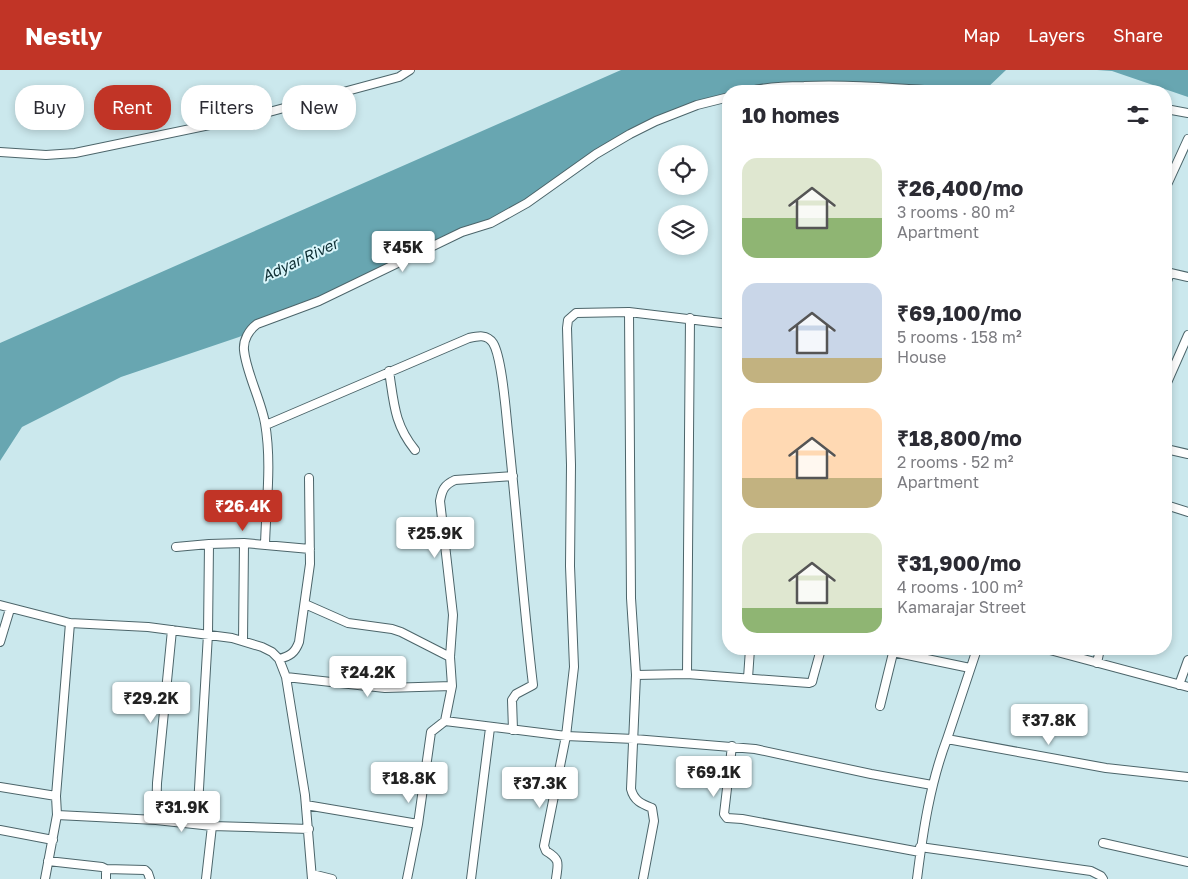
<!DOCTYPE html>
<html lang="en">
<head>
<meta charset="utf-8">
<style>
	body { margin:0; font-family:"Golos Text",sans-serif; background:#f2f2f3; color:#2b2b33; height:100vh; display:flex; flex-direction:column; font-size:19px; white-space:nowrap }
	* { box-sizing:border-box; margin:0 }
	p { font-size:16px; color:#7c7c81 }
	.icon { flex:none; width:28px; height:28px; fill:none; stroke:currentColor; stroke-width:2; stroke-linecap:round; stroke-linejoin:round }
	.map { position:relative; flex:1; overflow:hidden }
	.sheet { position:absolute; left:722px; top:15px; width:450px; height:570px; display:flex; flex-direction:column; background:#fff; border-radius:20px; box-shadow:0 2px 8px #0003 }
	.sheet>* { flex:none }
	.banner { position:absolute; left:15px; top:15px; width:475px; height:45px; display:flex; gap:10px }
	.tools { position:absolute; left:658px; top:75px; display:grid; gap:10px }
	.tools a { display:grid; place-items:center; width:50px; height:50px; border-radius:50%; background:#fff; box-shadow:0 2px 8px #0003; font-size:25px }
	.price { position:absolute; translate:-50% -42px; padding:0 11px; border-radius:5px; background:#fff; color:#222; font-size:16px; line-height:32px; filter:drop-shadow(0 1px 2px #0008) }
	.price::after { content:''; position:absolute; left:50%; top:30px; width:15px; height:11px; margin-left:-8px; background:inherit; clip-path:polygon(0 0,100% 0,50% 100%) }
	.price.on { background:#c13426; color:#fff }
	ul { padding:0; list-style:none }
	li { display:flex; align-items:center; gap:15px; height:125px; padding:0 20px }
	li span { display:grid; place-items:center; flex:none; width:140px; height:100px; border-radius:15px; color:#555 }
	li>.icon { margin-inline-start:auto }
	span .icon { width:60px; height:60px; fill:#fffc; stroke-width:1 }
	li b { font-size:21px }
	h2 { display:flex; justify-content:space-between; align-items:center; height:60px; padding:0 20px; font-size:21px }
	.pill { padding:0 18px; border-radius:20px; background:#fff; box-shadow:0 2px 8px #0003; font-size:18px; line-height:45px }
	.pill.on { background:#c13426; color:#fff }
	header { display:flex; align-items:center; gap:30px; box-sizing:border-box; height:70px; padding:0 25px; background:#c13426; color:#fff }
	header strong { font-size:24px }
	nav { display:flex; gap:28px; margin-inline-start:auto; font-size:18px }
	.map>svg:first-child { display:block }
</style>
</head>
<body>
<header>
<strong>Nestly</strong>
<nav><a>Map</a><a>Layers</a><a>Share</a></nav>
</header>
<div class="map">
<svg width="1188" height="809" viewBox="0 0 1188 809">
	<rect width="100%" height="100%" fill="#cbe8ed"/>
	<path fill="#68a6b1" d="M621,0h385l-22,21h-58l-39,-3 -134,1 -6,2h-18v7l-86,29 -174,107 -230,103 -118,40 -99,50 -22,34v-118z
		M1097,0h91v27l-76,-26z"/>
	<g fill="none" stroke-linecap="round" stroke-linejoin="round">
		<defs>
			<path id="street" d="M750,21c17,-4 36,-5 54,-5 45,-2 89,2 134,5
				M1166,39l22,4
				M0,82l46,3 29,-2 183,-38 141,-38 11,-7
				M1166,117l22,-48
				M1166,202l22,5
				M1166,214l4,-11
				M629,242l2,286 5,77 -5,114c3,12 11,15 21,19l2,13 -11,58
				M389,301c5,32 5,53 26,79
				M1166,315l22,-50
				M266,355l203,-87c9,-2 18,-4 24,5 9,14 13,70 15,89 9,84 15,169 25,253l-17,9 -4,6 1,30
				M1166,379l22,5
				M1166,435l22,7
				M265,475c1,-39 7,-82 0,-122 -4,-23 -19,-51 -21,-73 -1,-10 5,-20 13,-26l62,-23 143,-69 29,-9 36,-20 69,-49 34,-20 26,-13 41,-16 32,-8
				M176,477l33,-3 35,-1 66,6
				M305,534l43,19 44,6 9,3 49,25
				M0,535l70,18 78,4 84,11 30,9 10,5 7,7 7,18 19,118 7,84
				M243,571l1,-98
				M0,572l10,-33
				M1046,579l142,38
				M893,582l77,16
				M279,589c11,-3 16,-6 20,-17l11,-78 -1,-86
				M1097,593l3,-14
				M687,604l3,-356
				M636,605l51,-1 122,9 3,-1 1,-4 8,-29
				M286,607l99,11 67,-2
				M748,608l2,-29
				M1179,615l9,-25
				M880,636l14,-57
				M445,651l7,-35 -2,-29 3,-42 -13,-114c2,-11 4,-16 15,-21l58,-4
				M947,669l30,-90
				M732,676l-8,68 3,4 15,1 178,33
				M0,717l56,9
				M306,735l112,19
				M57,745l99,5 56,6 97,3
				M156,750l1,-37 15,-153
				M197,753l11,-189 1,-90
				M0,760l53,10
				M1103,773l85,19
				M920,777l171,24 10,5 2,3
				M48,791l54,6 4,2v10
				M106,799l39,1 3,3 2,6
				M312,804l20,5
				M45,809l12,-64 -1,-19 14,-173
				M206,809l6,-53
				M407,809l11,-55 13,-92 14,-11 121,15 68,3 121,10 116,25 61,11
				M471,809l19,-151
				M556,809c2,-16 5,-19 -10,-28l-2,-5 22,-110 8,-69 -4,-101 1,-101 -4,-137 1,-8 8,-7 53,-1 100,12
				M917,809c6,-48 13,-95 30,-140l159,29 82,9"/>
		</defs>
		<use href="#street" stroke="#4c656a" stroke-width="10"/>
		<use href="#street" stroke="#fff" stroke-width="8"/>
	</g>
	<g text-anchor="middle" stroke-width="4" stroke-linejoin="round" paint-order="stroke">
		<g font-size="15" font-style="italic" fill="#0e2e33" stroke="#d9f6fb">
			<text transform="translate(300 190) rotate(-25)" y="5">Adyar River</text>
		</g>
	</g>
</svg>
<div class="tools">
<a><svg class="icon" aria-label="locate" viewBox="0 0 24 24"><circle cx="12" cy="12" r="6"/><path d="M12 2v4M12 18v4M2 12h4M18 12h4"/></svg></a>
<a><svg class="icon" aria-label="layers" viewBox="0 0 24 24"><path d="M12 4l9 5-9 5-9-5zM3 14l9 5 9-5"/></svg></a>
</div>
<b class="price" style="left:403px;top:203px">₹45K</b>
<b class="price on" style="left:243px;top:462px">₹26.4K</b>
<b class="price" style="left:435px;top:489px">₹25.9K</b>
<b class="price" style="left:368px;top:628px">₹24.2K</b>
<b class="price" style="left:151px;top:654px">₹29.2K</b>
<b class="price" style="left:1049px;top:676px">₹37.8K</b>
<b class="price" style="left:714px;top:728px">₹69.1K</b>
<b class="price" style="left:409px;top:734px">₹18.8K</b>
<b class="price" style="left:540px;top:739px">₹37.3K</b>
<b class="price" style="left:182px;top:763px">₹31.9K</b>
<div class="banner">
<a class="pill">Buy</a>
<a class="pill on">Rent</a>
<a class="pill">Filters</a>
<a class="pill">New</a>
</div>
<section class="sheet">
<h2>10 homes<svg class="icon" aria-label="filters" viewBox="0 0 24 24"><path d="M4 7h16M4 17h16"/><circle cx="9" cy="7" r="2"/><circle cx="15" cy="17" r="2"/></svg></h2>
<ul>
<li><span style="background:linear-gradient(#dfe7d0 60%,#8fb573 0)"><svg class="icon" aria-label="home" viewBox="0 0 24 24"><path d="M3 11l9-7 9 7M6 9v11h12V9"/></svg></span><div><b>₹26,400/mo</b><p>3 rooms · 80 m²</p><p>Apartment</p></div></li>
<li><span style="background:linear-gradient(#c9d6e8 75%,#c2b280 0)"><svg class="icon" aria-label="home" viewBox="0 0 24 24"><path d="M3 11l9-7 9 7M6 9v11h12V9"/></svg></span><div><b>₹69,100/mo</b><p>5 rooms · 158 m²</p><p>House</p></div></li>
<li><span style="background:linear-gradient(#ffd9b3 70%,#c2b280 0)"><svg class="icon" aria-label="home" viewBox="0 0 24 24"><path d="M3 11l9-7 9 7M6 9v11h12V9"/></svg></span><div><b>₹18,800/mo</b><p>2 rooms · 52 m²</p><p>Apartment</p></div></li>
<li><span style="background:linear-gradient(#dfe7d0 75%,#8fb573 0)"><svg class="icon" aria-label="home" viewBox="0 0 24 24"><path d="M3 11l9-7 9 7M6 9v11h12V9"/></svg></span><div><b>₹31,900/mo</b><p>4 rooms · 100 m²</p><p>Kamarajar Street</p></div></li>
</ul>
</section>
</div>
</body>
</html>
